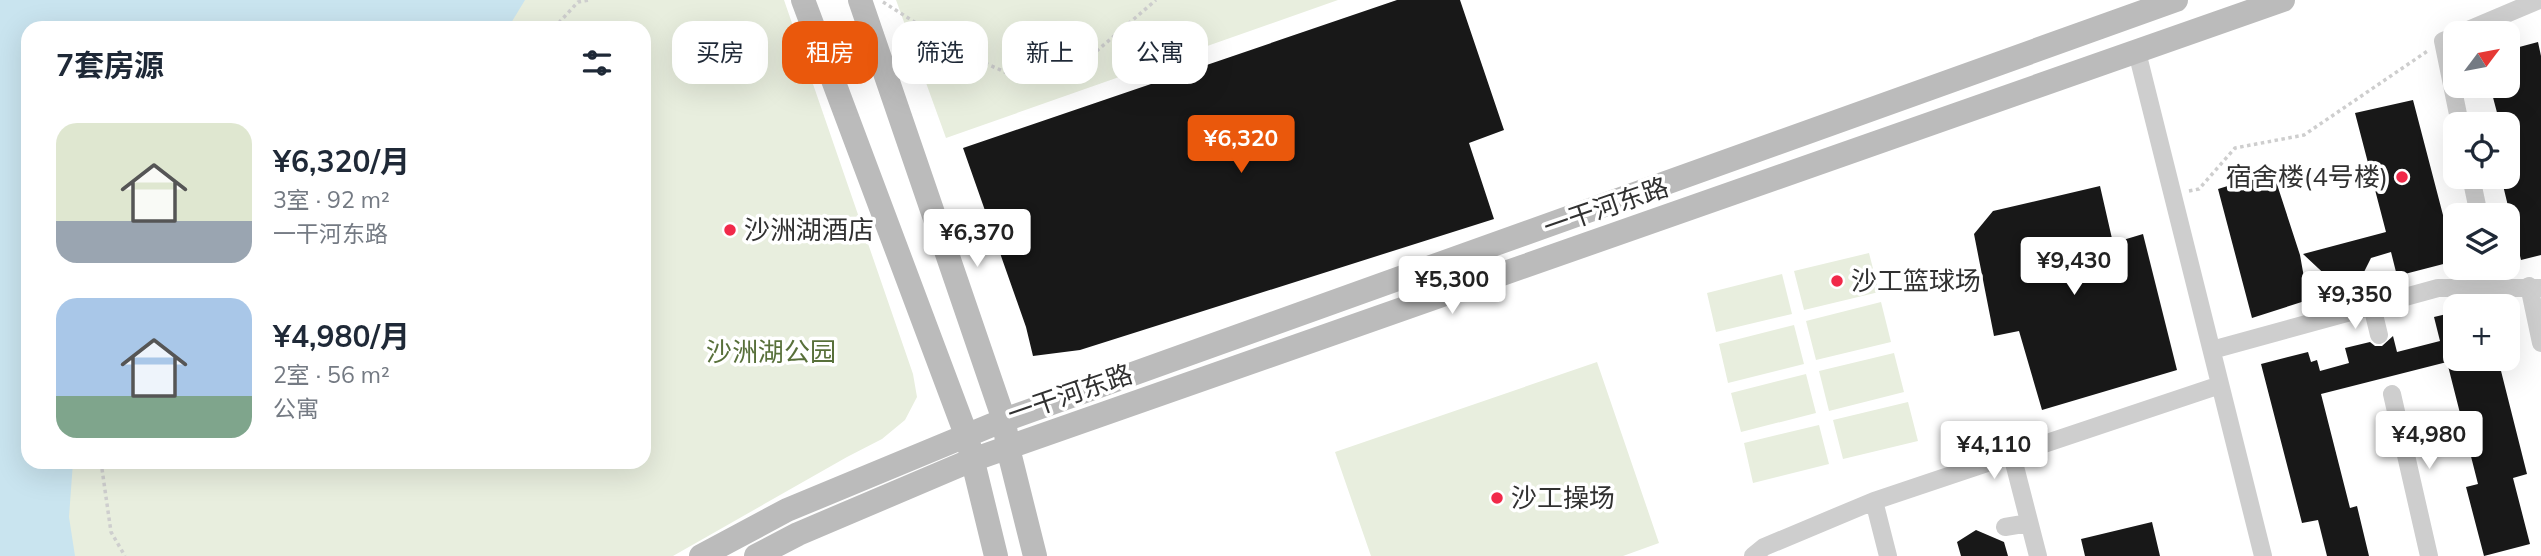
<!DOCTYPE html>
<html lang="zh">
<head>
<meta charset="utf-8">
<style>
	body { margin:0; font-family:Mulish,"Noto Sans SC",sans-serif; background:#f2f2f3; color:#1f2937; height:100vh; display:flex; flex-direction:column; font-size:26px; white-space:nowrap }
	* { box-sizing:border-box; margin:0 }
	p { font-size:23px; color:#747a83 }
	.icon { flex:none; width:38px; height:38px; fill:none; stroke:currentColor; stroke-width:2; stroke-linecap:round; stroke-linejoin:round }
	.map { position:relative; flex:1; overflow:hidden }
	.details { position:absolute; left:21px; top:21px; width:630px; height:448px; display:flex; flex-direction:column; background:#fff; border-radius:21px; box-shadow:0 7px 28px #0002 }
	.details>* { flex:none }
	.guide { position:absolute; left:672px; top:21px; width:665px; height:63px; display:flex; gap:14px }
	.needle { width:46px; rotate:58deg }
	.controls { position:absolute; left:2443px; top:21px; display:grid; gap:14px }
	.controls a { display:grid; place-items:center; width:77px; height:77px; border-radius:14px; background:#fff; box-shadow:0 7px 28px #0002; font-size:35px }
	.price { position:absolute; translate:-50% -60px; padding:0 16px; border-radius:7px; background:#fff; color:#222; font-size:23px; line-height:46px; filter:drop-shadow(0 2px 4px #0008) }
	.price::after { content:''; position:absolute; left:50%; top:42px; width:21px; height:16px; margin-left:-10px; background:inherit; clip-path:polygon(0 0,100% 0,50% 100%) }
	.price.selected { background:#ea580c; color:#fff }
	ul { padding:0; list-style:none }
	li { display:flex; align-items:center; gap:21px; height:175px; padding:0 35px }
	li span { display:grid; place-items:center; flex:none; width:196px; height:140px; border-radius:21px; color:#555 }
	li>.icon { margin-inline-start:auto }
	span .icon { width:84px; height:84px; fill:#fffc; stroke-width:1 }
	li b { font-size:30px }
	h2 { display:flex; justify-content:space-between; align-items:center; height:84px; padding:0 35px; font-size:30px }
	.pill { padding:0 24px; border-radius:21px; background:#fff; box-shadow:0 7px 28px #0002; font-size:24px; line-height:63px }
	.pill.selected { background:#ea580c; color:#fff }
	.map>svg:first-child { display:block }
</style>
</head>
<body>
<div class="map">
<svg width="2541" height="556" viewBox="0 0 2541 556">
	<rect width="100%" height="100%" fill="#fff"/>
	<path fill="#e8eede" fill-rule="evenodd" d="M0,0h784l129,374 4,23 -12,23 -23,19 -35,18 -174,99h-673zM28,28h616v434h-616z
		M896,0h442l-392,138z
		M1869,253l10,39 -75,18 -10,-39z
		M1782,274l10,40 -76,18 -9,-39z
		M1881,302l10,40 -75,18 -10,-39z
		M1794,325l10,39 -76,19 -9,-39z
		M1894,353l10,39 -75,19 -10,-40z
		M1597,362l62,181 -36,13h-252l-36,-104z
		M1806,374l10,39 -75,19 -10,-39z
		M1908,402l10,39 -75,18 -10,-39z
		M1819,425l10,39 -76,19 -9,-40z"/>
	<path fill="#c9e4ef" d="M0,0h525l-17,28h-480v434h45l-4,55 6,39h-75z"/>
	<path fill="#181818" d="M1397,0h63l44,130 -35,13 25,76 -414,131 -47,6 -7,-29 -63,-179z
		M2538,42l3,14v199l-20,5 -20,-83h7v-53h-8l-10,-38h18v-36z
		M2413,100l42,161 -58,15 -6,-24 -20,6 -8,16 -30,8 -30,-28 83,-22 -31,-119z
		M2273,172l27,83 8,45 -56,18 -34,-129z
		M2100,186l13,57 30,-9 34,136 -135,40 -23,-79 -25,5 -20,-102 19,-23z
		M2455,312v47h43l29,115 -14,4 17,66 -46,12 -18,-69 12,-3 -31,-122 -126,32 29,114 7,-2 12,50h-42l-9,-36 -16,3 -41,-159 47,-12 3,10 6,-2 3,11 29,-8 -4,-15 25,-6 5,4h7l11,-10 4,16 43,-11 -6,-24z
		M2152,522l8,34h-75l-4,-17z
		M1976,530l28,12 4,14h-47l-4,-14z"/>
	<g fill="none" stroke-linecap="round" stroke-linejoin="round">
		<path stroke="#cecece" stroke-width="3.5" stroke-dasharray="3.5 3.5" stroke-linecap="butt" d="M883,2l82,52 51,23 76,-22 64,-55
			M554,28l24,-26 11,-2
			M2189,191l10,-2 36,-41 69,-13 125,-85
			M101,462l10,70 14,24"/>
		<path stroke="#cecece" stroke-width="18" d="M2461,33l78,-33
			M2455,36l-12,5 17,83
			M2137,52l126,504
			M2471,177l8,38
			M2490,268l4,19
			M2529,286l12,57
			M2372,306l7,29
			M2212,350l226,-62h103
			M2392,394l37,162
			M2012,455l26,101
			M1874,501l14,55
			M2005,527l24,-4
			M1753,556l11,-9 110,-46 346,-116"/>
		<path stroke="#bbb" stroke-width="24" d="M803,0l164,437 29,119
			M860,0l144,420 4,28 27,108
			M701,556l86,-46 217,-90 1172,-420
			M756,556l42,-22 174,-74 1311,-460"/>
	</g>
	<g fill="#f12949" stroke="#fff" stroke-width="2.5">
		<circle cx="2402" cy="177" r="7"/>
		<circle cx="730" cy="230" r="7"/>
		<circle cx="1837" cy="281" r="7"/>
		<circle cx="1497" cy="498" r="7"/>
	</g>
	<g text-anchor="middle" stroke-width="7" stroke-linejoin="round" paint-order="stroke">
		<g font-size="26" fill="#313131" stroke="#fff" text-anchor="start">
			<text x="2388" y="186" text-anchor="end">宿舍楼(4号楼)</text>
			<text x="744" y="239">沙洲湖酒店</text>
			<text x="1851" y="290">沙工篮球场</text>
			<text x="1511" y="507">沙工操场</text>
		</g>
		<g font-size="26" fill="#313131" stroke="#fff">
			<text transform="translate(1606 207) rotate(-19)" y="9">一干河东路</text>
			<text transform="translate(1070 394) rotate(-19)" y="9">一干河东路</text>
		</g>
		<g font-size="26" fill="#58703a" stroke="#fff">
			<text x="771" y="361">沙洲湖公园</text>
		</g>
	</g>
</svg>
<div class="controls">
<a><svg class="needle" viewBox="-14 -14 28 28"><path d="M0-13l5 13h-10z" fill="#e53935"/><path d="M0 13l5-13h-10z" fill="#747a83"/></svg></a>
<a><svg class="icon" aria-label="locate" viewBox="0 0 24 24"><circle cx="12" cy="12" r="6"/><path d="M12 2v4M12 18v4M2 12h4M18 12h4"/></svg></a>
<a><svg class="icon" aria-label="layers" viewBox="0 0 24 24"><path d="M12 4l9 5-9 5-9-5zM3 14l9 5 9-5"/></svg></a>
<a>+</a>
</div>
<b class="price selected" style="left:1241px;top:175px">¥6,320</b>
<b class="price" style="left:977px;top:269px">¥6,370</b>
<b class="price" style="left:2074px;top:297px">¥9,430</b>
<b class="price" style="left:1452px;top:316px">¥5,300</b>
<b class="price" style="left:2355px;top:331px">¥9,350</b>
<b class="price" style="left:2429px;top:471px">¥4,980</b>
<b class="price" style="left:1994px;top:481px">¥4,110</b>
<div class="guide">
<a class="pill">买房</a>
<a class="pill selected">租房</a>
<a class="pill">筛选</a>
<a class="pill">新上</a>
<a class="pill">公寓</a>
</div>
<section class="details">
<h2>7套房源<svg class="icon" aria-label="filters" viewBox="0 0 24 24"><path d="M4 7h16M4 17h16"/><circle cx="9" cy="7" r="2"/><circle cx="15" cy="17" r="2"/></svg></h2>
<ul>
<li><span style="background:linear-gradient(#dfe7d0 70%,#9aa5b1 0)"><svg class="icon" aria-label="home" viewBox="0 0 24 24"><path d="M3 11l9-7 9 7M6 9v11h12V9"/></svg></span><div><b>¥6,320/月</b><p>3室 · 92 m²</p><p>一干河东路</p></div></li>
<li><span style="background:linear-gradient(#a9c7e8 70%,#7fa58c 0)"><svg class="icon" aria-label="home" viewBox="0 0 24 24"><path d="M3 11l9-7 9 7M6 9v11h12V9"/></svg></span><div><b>¥4,980/月</b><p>2室 · 56 m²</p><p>公寓</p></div></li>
</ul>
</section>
</div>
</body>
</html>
